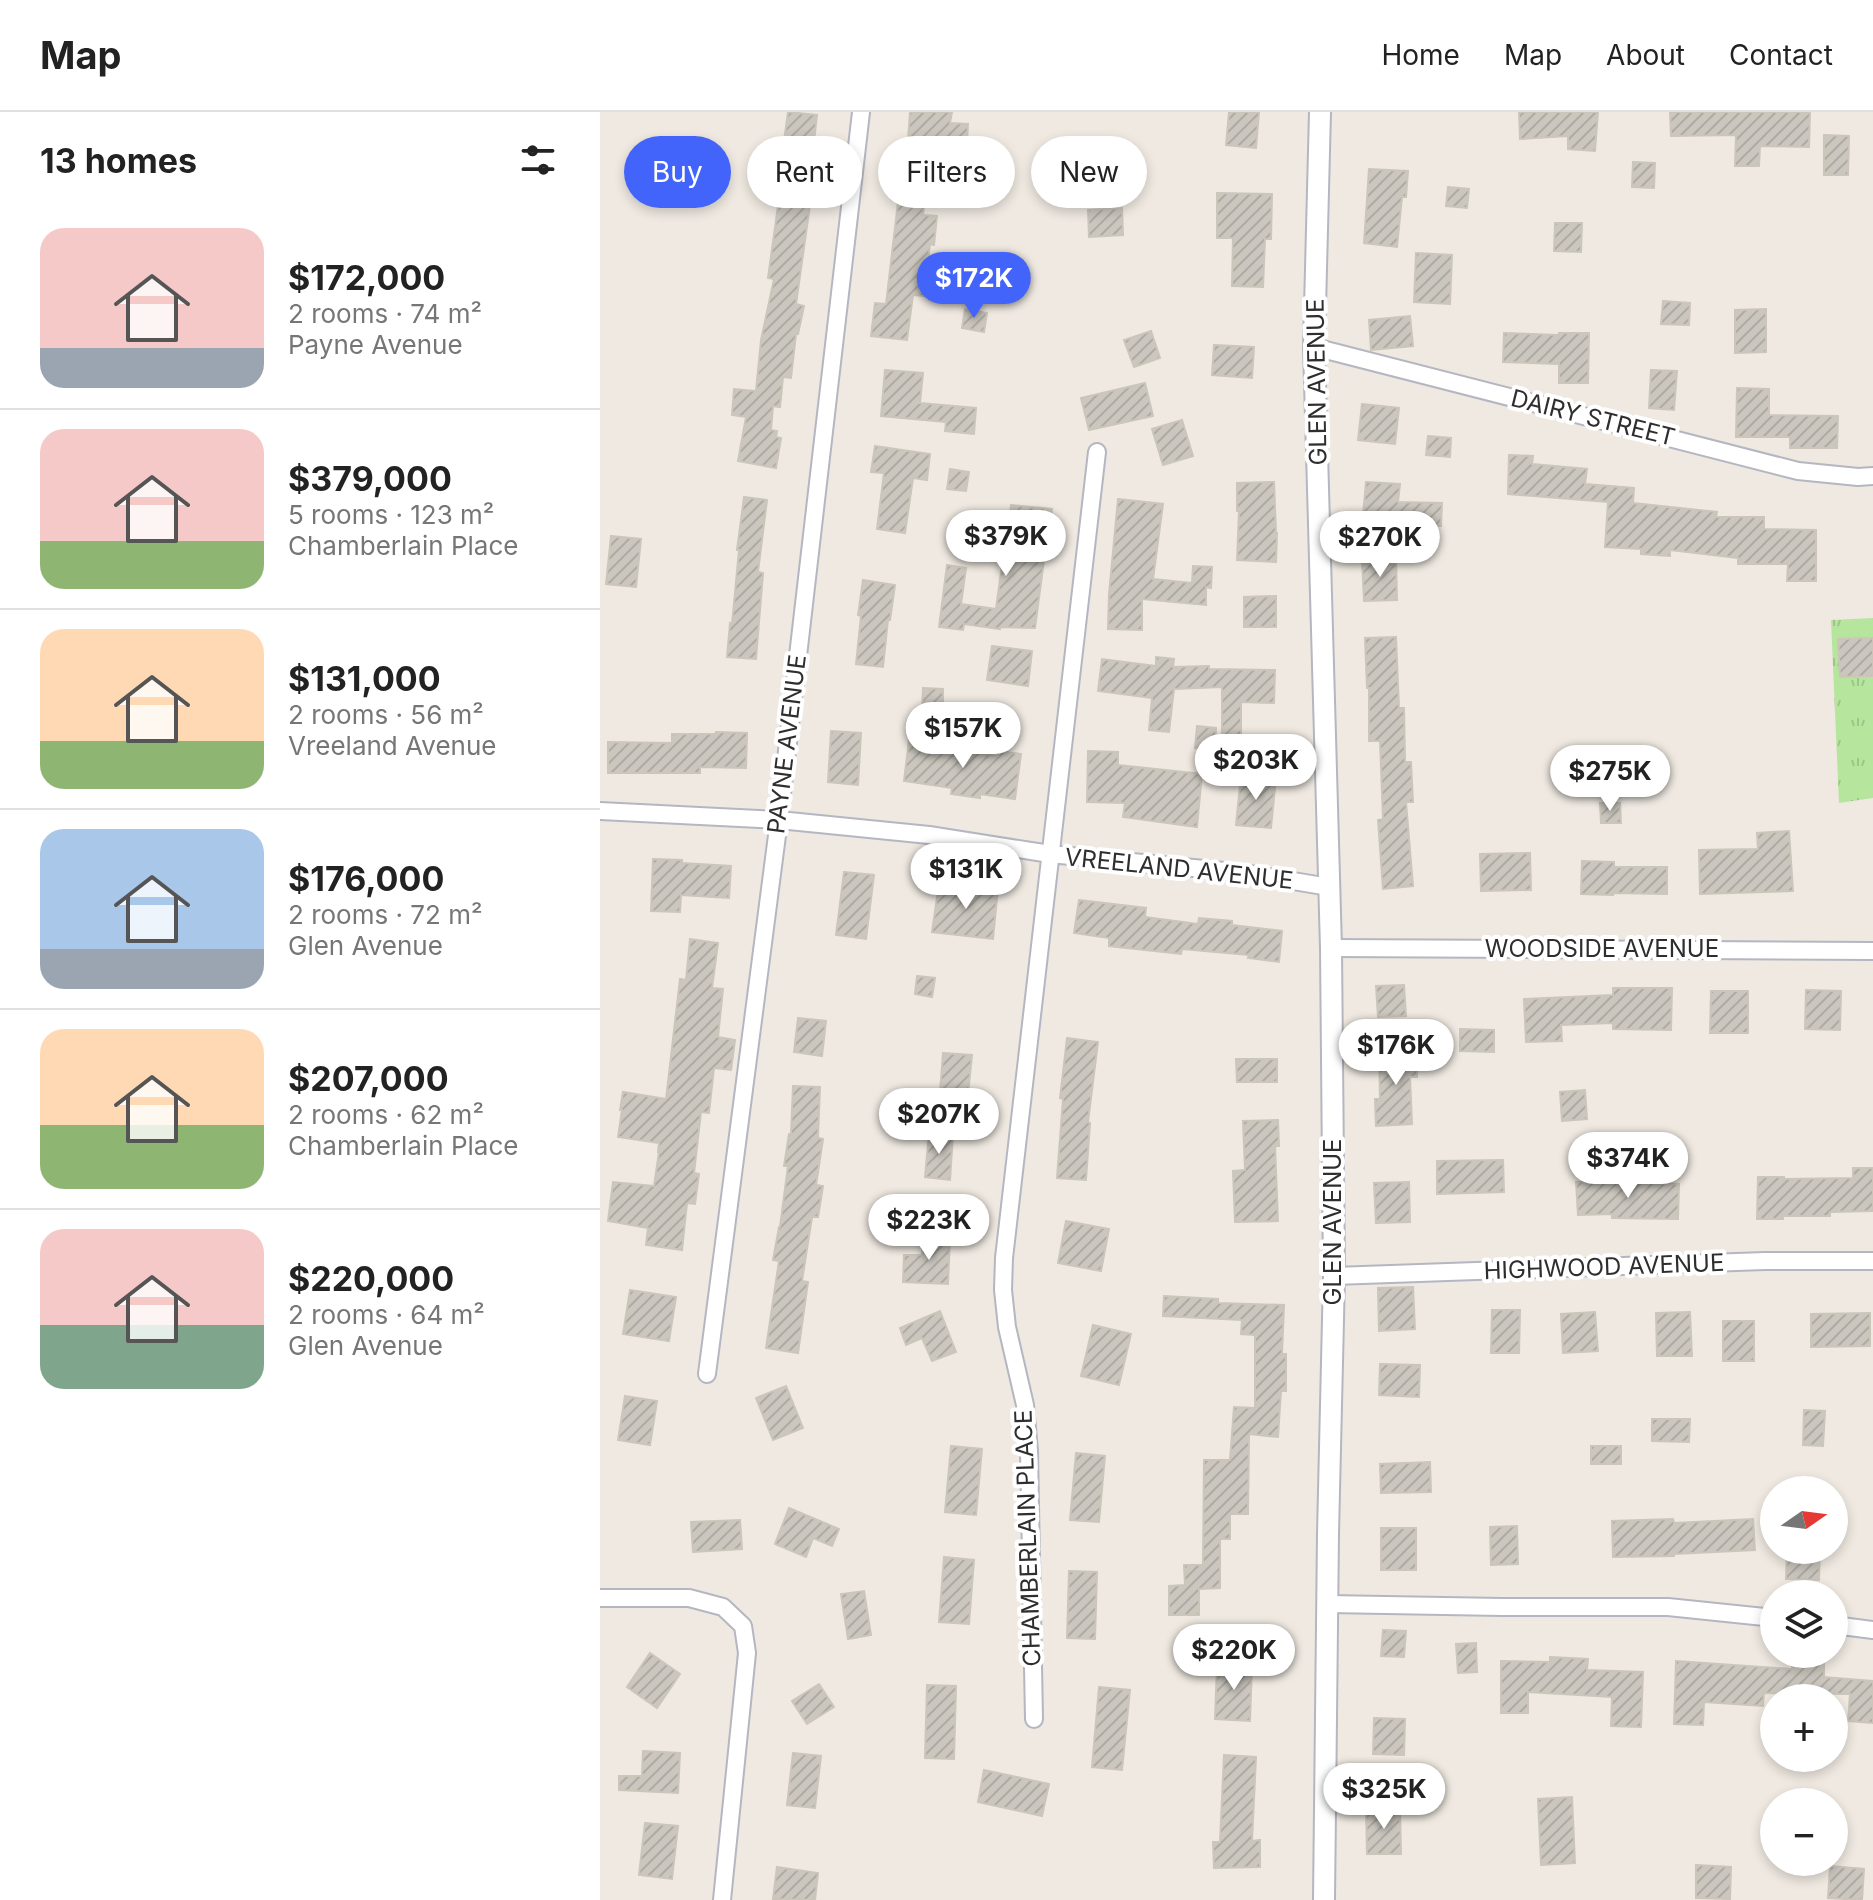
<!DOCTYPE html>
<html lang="en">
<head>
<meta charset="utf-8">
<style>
	body { margin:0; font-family:Inter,sans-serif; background:#f2f2f2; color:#222; height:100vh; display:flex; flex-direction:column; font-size:30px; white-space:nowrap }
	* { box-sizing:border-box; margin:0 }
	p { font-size:26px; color:#767676 }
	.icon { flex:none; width:44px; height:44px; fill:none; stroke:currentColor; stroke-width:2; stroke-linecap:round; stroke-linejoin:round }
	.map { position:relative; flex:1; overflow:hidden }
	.sheet { display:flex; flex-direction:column; background:#fff; width:600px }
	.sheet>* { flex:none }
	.hud { position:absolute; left:24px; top:24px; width:760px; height:72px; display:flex; gap:16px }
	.needle { width:52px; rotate:76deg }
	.buttons { position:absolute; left:1160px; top:1364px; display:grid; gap:16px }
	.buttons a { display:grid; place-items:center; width:88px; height:88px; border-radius:50%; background:#fff; box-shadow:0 4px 12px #0003; font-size:40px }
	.price { position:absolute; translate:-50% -68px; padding:0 18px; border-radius:28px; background:#fff; color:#222; font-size:26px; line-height:52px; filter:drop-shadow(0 2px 4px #0008) }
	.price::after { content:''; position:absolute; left:50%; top:48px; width:24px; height:18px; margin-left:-12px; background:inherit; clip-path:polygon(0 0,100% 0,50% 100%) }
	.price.active { background:#4264fb; color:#fff }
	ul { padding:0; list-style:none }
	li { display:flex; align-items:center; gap:24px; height:200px; padding:0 40px }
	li+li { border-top:2px solid #e0e0e0 }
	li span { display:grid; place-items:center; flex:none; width:224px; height:160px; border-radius:24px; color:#555 }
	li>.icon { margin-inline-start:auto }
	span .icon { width:96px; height:96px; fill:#fffc; stroke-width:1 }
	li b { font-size:34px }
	h2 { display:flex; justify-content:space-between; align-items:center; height:96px; padding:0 40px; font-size:34px }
	.chip { padding:0 28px; border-radius:36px; background:#fff; box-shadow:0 4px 12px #0003; font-size:28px; line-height:72px }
	.chip.active { background:#4264fb; color:#fff }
	header { display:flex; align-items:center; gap:48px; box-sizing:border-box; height:112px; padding:0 40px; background:#fff; border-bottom:2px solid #e0e0e0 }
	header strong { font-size:38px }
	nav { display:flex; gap:44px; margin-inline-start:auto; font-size:28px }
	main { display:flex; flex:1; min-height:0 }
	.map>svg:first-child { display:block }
</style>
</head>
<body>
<header>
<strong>Map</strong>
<nav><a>Home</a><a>Map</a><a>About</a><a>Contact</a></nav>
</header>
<main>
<section class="sheet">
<h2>13 homes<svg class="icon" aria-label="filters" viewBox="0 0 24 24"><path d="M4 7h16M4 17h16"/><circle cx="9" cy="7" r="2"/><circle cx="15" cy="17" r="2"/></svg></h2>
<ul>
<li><span style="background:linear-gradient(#f6c9c9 75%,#9aa5b1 0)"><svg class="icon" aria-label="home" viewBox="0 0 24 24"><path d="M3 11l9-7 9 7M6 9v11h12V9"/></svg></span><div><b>$172,000</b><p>2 rooms · 74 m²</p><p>Payne Avenue</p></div></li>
<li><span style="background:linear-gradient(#f6c9c9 70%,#8fb573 0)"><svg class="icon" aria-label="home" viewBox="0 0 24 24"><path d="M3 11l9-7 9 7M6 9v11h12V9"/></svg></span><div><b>$379,000</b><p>5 rooms · 123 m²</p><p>Chamberlain Place</p></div></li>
<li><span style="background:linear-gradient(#ffd9b3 70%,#8fb573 0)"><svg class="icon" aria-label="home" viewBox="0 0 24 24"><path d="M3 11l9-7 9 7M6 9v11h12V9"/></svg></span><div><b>$131,000</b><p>2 rooms · 56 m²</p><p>Vreeland Avenue</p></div></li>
<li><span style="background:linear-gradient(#a9c7e8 75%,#9aa5b1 0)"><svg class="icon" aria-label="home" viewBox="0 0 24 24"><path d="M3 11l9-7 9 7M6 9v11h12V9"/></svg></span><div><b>$176,000</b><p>2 rooms · 72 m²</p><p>Glen Avenue</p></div></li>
<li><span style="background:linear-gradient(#ffd9b3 60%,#8fb573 0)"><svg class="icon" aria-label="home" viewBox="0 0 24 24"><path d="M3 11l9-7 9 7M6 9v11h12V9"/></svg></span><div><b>$207,000</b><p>2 rooms · 62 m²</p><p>Chamberlain Place</p></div></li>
<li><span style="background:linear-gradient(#f6c9c9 60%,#7fa58c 0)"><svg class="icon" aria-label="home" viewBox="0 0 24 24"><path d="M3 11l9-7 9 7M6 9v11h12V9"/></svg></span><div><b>$220,000</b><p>2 rooms · 64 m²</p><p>Glen Avenue</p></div></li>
</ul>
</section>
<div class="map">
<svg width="1273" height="1788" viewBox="0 0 1273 1788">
	<defs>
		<pattern id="park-tufts" width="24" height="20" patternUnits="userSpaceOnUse" patternTransform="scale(2)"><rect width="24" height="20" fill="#b6e59e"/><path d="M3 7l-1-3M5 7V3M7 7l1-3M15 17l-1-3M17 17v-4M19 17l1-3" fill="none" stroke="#9dc588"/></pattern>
		<pattern id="building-hatch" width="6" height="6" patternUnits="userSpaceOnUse" patternTransform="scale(2)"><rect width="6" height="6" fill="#cbc7bf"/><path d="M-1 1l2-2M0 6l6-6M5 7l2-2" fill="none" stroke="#afaba4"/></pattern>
	</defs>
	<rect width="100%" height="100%" fill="#efe9e1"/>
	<path fill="url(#park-tufts)" d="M1273,506v180l-34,5 -8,-183z"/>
	<path fill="url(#building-hatch)" stroke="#cbc5ba" stroke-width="2" d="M188,0l29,3 -10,90h3l-14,99 8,2 -6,28h-2l-5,44 -8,-1 -3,30 -7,-1 -2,24 6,1 -1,6 5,1 -5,30 -38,-7 8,-44 -14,-2 2,-26 22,2 5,-51 13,-61 -6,-1 13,-94h-3z
		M310,0h42l-2,11 18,1 -2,37 -36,-2 -7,56 14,1 -3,29 -4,-1 -6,52 -11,-1 -6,45 -36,-4 4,-33 11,1 16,-136h4z
		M629,0h30l-3,36 -30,-3z
		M919,0h79l-3,39 -27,-2v-13l-48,3z
		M1070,0h140l-1,35 -49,-1 -1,20h-24l1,-31 -65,1z
		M1224,23l25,1 -1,39h-24z
		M1033,50l22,1 -1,25 -22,-1z
		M769,57l39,2 -2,26h-4l-5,50 -33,-4z
		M848,75l21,2 -2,19 -21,-2z
		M617,81l55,1 -1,45h-6l-2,48 -31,-1 1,-48h-16z
		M522,96l1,27 -34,2 -1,-27z
		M955,111h27l-1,29 -27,-1z
		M816,141l36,2 -2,49 -36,-2z
		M1063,189l27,2 -1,22 -28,-1z
		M365,197l22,4 -3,19 -22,-4z
		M1166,197v43l-31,1v-43z
		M810,204l3,30 -42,4 -2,-30z
		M551,219l9,27 -26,9 -10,-27z
		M904,221l55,2v-2h30l-1,50h-29v-19l-56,-2z
		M614,233l40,2 -2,31 -40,-3z
		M285,258l38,3 -3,30 56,5 -2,26 -29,-3 1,-9 -65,-6z
		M1051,258l26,1 -3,39 -25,-2z
		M545,271l8,33 -64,14 -8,-32z
		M1137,276l32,1v26l69,1 -1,32h-47v-11h-54z
		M762,292l37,4 -4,36 -37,-4z
		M582,308l11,36 -30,9 -11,-36z
		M828,324l23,2 -1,19 -24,-2z
		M275,334l55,8 -3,26 -14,-2 -8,55 -28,-4 7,-56 -13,-1z
		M909,343l24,1 -1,8 55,5 -2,15 49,4 -1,15 84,9 -1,5h48v12l52,1v51h-29l1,-17h-50v-6l-68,-8v6l-29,-2v-5l-36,-2 3,-45 -100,-8z
		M350,357l19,3 -3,19 -19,-2z
		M674,370l2,51h1l-1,29 -39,-2 2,-49h-2v-28z
		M766,370l34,2 -2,18 44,1 -1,23 -24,-1v-6l-54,-4z
		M144,385l23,3 -9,72 5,1 -7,86 -29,-2 3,-34 2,1 7,-74h-2z
		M518,387l45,5 -10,75 39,4 1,-17 19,1 -1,21 -5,-1v18l-64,-6v31l-34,-1 1,-35z
		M411,393l41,4 -4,36h-2l-11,83 -35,-1v2l-36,-5 -1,6 -24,-3 8,-62 19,3 -5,36 35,5 7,-52 3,1z
		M11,424l30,3 -5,48 -30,-3z
		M796,446l1,42 -33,1 -2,-42z
		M263,468l32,5 -5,35h-2l-5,47 -27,-3 5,-48 -3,-1z
		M676,484v31h-32v-30z
		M796,525l3,71h5l1,54h6l2,40h-7l7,84 -30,3 -5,-69 5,-1 -3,-78h-11v-53h-2l-2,-50z
		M1273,526v38l-33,1 -2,-38z
		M392,534l40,5 -4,35 -41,-6z
		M556,545l18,2 -1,8 36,-1v3l66,1 -1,33 -33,-1v33h-19v-48l-48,2 -5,43 -20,-2 3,-32 -54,-7 4,-32 54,7z
		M323,576l20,1v21l-21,-1z
		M597,614l19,2 -1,22 -20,-2z
		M231,619l30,2 -3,52 -30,-3z
		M116,620l31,1 -1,35 -46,-1v6h-92v-31l64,1v-9h44z
		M309,628l25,3v4l64,9 1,-5 22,3 -6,45 -35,-5v4l-29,-4 1,-6 -48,-7z
		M488,639l30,1v13l84,9 -5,53 -74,-10 2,-14 -38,-1z
		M641,663l35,3 -5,50 -35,-3z
		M1000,691h20l1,20h-20z
		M1189,719l4,60 -93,3 -1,-44 59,-1 -1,-16z
		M930,741l1,37 -50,1 -1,-37z
		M53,747l29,1v3l49,3 -2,32 -48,-3 -1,17 -29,-1z
		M982,749l32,1v5h53v27l-54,-1v2l-32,-1z
		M244,760l30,3 -8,64 -30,-4z
		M339,771l36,5v-3l23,3 -5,51 -61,-7z
		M479,788l67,8 -1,9 53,7 1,-6 33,3v4l50,6 -3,31 -31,-4 1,-3 -67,-6 -1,5 -72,-8v-8l-35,-5z
		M90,827l28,4 -6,45 11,1 -5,48 17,3 -4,30 -17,-2 -5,45 -8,-1 -7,61 5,1 -4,30 -8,-1 -5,47 -36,-5 2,-17 -40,-7 5,-39 41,4 5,-34h-1l1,-9 -41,-6 4,-27h-2l3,-18 43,7 14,-120 6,1z
		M317,864l18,2 -3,19 -17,-3z
		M804,873l2,31 -28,1 -2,-31z
		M1013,876h59l-1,42 -58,-1v-6l-52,2 1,16 -36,1 -2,-43 89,-4z
		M1206,878l35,1 -1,39 -35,-1z
		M1111,879h37v42h-38z
		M198,906l28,3 -4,35 -28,-4z
		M860,917l34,1v22l-34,-1z
		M467,926l31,4 -10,80 2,1 -4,57 -29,-2 6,-79 -3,-1z
		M817,938v27h-7l2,47 -36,2 -1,-27h5l-1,-48z
		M343,941l29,2 -4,39 -28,-2z
		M636,947h41v23h-40z
		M193,974l27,1 -2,51 5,1 -7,46 7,1 -5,31h-6l-10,64 6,1 -10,71 -32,-5 13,-87 -6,-1 6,-33h1l8,-61h-4l5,-32h2z
		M985,978l2,29 -25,2 -2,-29z
		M678,1008l1,26h-4l3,75 -43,1 -2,-51 12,-1 -2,-49z
		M329,1021l24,2 -3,45 -25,-3z
		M903,1048l1,32 -67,2v-33z
		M1253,1056h20v43l-43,1v4h-47v3h-26l1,-42h26v2l69,-1z
		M997,1069l82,3 -1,35 -66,-1v-4l-34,1 -2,-33z
		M809,1070l1,40 -34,1 -2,-40z
		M466,1109l43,8 -8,42 -43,-8z
		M323,1124l27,1 -2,47 -45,-2 1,-27h18z
		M813,1175l2,42 -36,2 -1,-43z
		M30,1178l46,7 -7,44 -46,-7z
		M564,1184l54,3v4l66,2 -2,49h4v37h-5l-3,46 -29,-3 -1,80h-18v25h-10v49l-21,1v26h-30v-29l16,-1 -1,-20h19l1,-105h26l4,-53 21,1v-73l-14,-1 1,-14 -79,-4z
		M892,1198h28l-1,43h-28z
		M340,1199l16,41 -24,9 -10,-23 -16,7 -6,-17z
		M995,1200l3,39 -35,2 -2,-39z
		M1090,1200l2,44h-35l-1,-43z
		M1270,1201v33l-59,1v-33z
		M1123,1209h31v40h-31z
		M493,1213l38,9 -12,51 -38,-9z
		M780,1252l40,1 -1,32 -40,-2z
		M186,1274l17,42 -30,12 -17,-42z
		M25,1284l32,5 -7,44 -32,-5z
		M1204,1298l21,1 -2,35 -20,-1z
		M1052,1307h38l-1,23 -37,-1z
		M351,1334l31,3 -6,66 -31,-3z
		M991,1334h30v18h-30z
		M476,1341l29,3 -6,66 -29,-2z
		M830,1350l1,30 -50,1 -1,-29z
		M189,1396l50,21 -7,17 -19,-8 -7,19 -31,-13z
		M1073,1407l1,4 79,-4 2,31 -81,4v2l-61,1 -1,-36z
		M140,1408l2,29 -49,3 -2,-30z
		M917,1414l1,38 -27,1 -1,-38z
		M781,1416h35v42h-35z
		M1187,1438h33l-1,30 -33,-1z
		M344,1445l30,3 -5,64 -30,-2z
		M469,1459l28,1 -2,67 -28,-1z
		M264,1479l7,44 -23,4 -7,-45z
		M783,1518l23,1 -2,26 -23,-1z
		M876,1531l1,29 -19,1 -2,-29z
		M50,1541l30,21 -23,34 -30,-21z
		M950,1545l38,2 -1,11 56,2 -2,55 -30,-1 1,-29 -84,-5v21h-27v-52l49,1z
		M1076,1549l116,8v-7l32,1v14l49,4v42l-25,-2 2,-27 -86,-1 -1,13 -59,-4 -1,23 -29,-1z
		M617,1552l35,1 -2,56 -35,-2z
		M219,1572l15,23 -27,17 -15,-23z
		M327,1573l29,1 -2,73 -29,-1z
		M499,1575l31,3 -8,80 -30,-3z
		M774,1606l31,1 -1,36 -31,-1z
		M43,1639l37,2 -2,40 -59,-3v-14h23z
		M193,1641l28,3 -6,52 -28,-3z
		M624,1643l32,2 -4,84 8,-1v27l-46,1 -1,-26h7z
		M384,1658l65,14 -7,32 -64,-14z
		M972,1685l3,66 -34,2 -3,-66z
		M800,1696l1,46h-34l-1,-45z
		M45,1711l33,3 -6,53 -33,-4z
		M1096,1753l35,2 -1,32 -34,-1z
		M1230,1754l34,3 -2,31 -34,-2z
		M177,1755l41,6 -3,27 -42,-1z"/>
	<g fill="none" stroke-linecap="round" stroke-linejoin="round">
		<defs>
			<path id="minor" d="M714,235l484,124 60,6 15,-1
				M0,699l179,9 150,15 121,19 195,19 84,14
				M731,836l542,3
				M734,1164l431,-15h108
				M107,1262l72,-554 82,-708
				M0,1486h89l34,9 20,19 4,27 -25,247
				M727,1492l175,3h166l106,11
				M1234,1513l39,5
				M434,1607l-5,-268 -4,-46 -18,-78 -4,-37 1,-32 93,-806"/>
			<path id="tertiary" d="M720,0l-6,235 17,601 3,328 -6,258 -4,366"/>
		</defs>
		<use href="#minor" stroke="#b4b7c1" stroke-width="20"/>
		<use href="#tertiary" stroke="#b4b7c1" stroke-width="24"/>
		<use href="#minor" stroke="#fff" stroke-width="16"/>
		<use href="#tertiary" stroke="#fff" stroke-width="20"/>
	</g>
	<g text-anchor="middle" stroke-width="8" stroke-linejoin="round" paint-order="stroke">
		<g font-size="24" fill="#2e2e2e" stroke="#fff">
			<text transform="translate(717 270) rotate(-91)" y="8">GLEN AVENUE</text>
			<text transform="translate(993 306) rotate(14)" y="8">DAIRY STREET</text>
			<text transform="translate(187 632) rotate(-83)" y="8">PAYNE AVENUE</text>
			<text transform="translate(579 757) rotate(6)" y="8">VREELAND AVENUE</text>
			<text x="1002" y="845">WOODSIDE AVENUE</text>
			<text transform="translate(733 1110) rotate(-90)" y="8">GLEN AVENUE</text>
			<text transform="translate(1004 1155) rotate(-2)" y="8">HIGHWOOD AVENUE</text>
			<text transform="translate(428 1426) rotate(-92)" y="8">CHAMBERLAIN PLACE</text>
		</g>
	</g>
</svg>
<div class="buttons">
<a><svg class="needle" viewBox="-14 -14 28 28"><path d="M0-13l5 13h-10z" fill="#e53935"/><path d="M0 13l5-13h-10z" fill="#767676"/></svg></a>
<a><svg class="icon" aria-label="layers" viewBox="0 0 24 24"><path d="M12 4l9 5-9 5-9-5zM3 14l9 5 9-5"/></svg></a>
<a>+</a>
<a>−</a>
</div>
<b class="price active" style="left:374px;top:208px">$172K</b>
<b class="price" style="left:406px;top:466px">$379K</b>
<b class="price" style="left:780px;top:467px">$270K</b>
<b class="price" style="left:363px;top:658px">$157K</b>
<b class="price" style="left:656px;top:690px">$203K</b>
<b class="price" style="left:1010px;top:701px">$275K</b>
<b class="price" style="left:366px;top:799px">$131K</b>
<b class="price" style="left:796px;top:975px">$176K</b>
<b class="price" style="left:339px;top:1044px">$207K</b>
<b class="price" style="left:1028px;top:1088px">$374K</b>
<b class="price" style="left:329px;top:1150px">$223K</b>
<b class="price" style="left:634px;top:1580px">$220K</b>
<b class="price" style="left:784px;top:1719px">$325K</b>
<div class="hud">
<a class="chip active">Buy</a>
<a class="chip">Rent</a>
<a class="chip">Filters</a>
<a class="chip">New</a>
</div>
</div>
</main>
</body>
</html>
